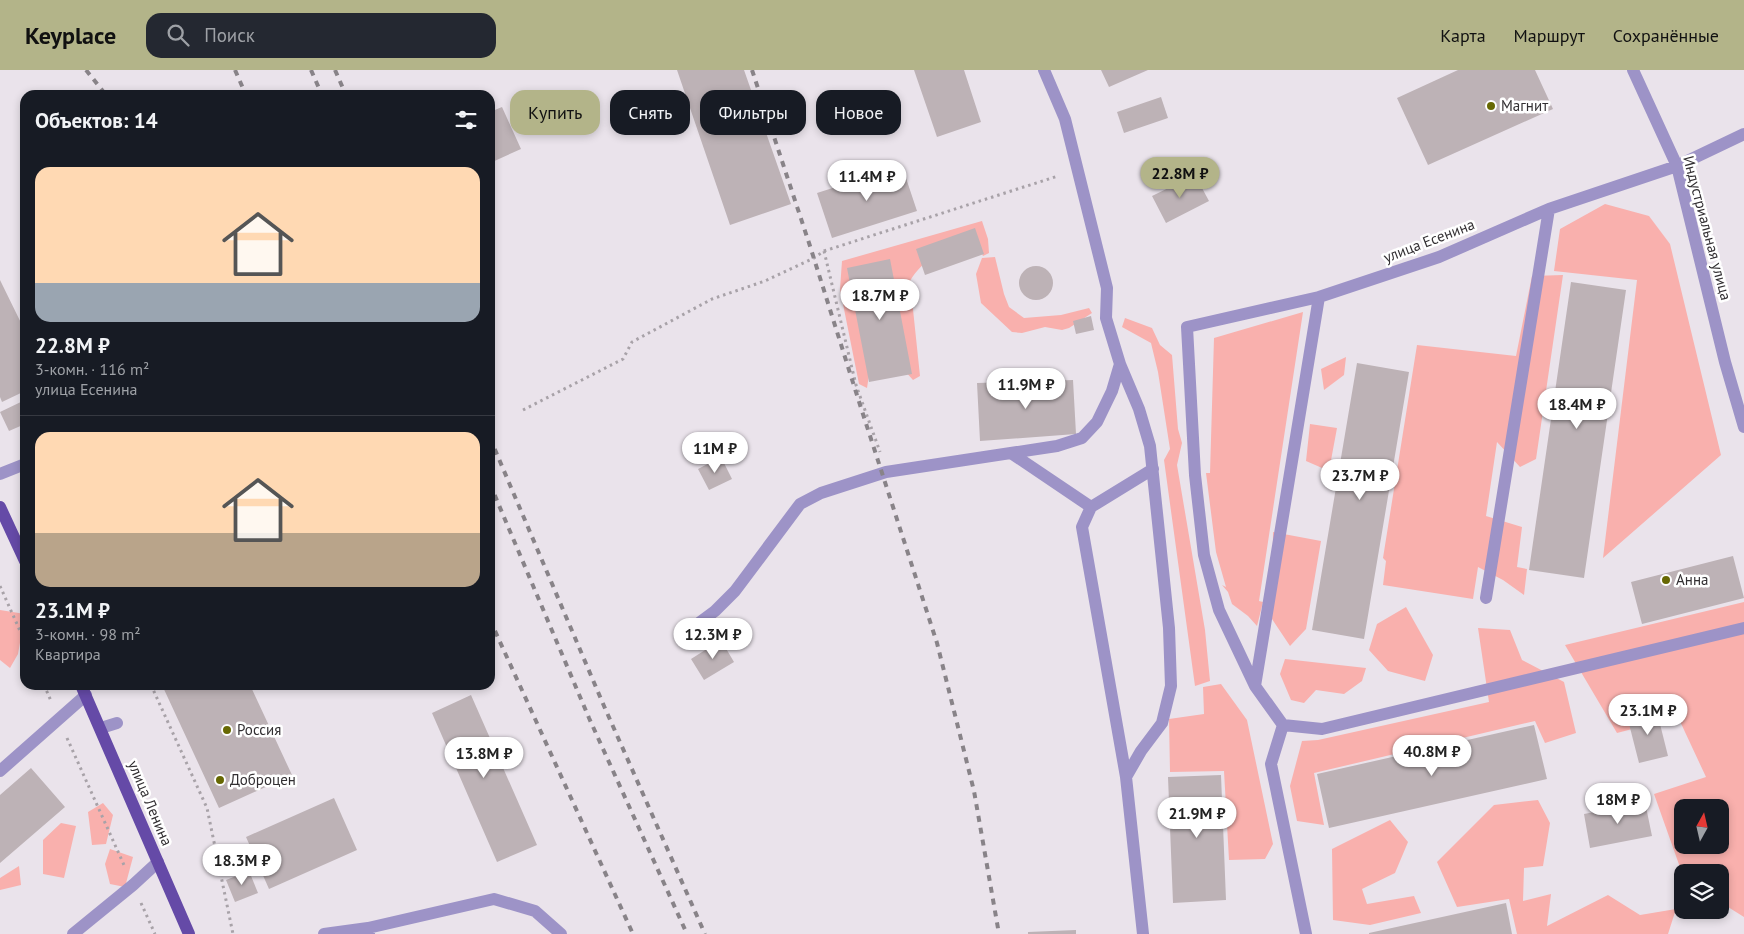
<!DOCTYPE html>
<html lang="ru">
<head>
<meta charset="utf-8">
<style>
	body { margin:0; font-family:"PT Sans",sans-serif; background:#242831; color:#f1f3f6; height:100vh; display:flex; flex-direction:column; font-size:19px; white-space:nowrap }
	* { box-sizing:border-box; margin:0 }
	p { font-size:16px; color:#9ea1a6 }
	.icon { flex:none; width:28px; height:28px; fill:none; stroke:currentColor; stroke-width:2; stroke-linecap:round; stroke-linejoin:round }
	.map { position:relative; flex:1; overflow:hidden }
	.details { position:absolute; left:20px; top:20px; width:475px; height:600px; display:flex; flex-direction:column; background:#171b24; border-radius:15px; box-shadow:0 2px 8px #0003 }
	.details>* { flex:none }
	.guide { position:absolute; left:510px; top:20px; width:475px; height:45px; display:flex; gap:10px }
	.needle { width:32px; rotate:8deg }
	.buttons { position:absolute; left:1674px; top:729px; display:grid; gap:10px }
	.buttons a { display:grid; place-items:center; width:55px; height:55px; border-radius:10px; background:#171b24; box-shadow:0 2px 8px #0003; font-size:25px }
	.price { position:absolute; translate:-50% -42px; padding:0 11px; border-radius:18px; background:#fff; color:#222; font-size:16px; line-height:32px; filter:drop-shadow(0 1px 2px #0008) }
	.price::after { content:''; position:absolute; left:50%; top:30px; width:15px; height:11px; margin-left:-8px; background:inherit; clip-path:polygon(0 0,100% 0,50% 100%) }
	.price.active { background:#b3b489; color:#111 }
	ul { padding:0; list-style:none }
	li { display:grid; align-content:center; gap:10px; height:265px; padding:0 15px }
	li+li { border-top:1px solid #363941 }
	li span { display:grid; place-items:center; height:155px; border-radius:15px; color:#555 }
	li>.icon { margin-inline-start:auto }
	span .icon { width:90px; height:90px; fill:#fffc; stroke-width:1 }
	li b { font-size:21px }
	h2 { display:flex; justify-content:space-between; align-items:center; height:60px; padding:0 15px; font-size:21px }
	.chip { padding:0 18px; border-radius:15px; background:#171b24; box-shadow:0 2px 8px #0003; font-size:18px; line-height:45px }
	.chip.active { background:#b3b489; color:#111 }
	header { display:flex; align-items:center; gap:30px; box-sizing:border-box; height:70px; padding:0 25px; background:#b3b489; color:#111 }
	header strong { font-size:24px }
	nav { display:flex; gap:28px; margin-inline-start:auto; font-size:18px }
	.search { width:350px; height:45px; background:#242831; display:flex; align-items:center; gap:12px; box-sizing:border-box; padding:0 18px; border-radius:15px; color:#9ea1a6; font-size:19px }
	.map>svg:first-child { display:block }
</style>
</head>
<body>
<header>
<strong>Keyplace</strong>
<div class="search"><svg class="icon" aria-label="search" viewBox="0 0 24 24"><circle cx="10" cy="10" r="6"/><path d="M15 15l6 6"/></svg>Поиск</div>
<nav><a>Карта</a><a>Маршрут</a><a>Сохранённые</a></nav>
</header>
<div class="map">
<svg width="1744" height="864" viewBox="0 0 1744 864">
	<rect width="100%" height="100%" fill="#eae3eb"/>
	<path fill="#f9b0ad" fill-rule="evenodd" d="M1605,134l44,12 21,28 51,211 -118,103 34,-278 -83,-9 6,-42z
		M982,151l6,18 1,14 -6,3 -11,-25c-21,14 -49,27 -62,50l10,95 -7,4 -9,-10 -35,5 -2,13 -8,-4 -19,-95 2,-28z
		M995,187l9,37 5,13 15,11 37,-3 28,-7 3,5 -23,15 -7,2 -17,-3 -23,6 -10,-1 -31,-29 -5,-29 6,-16z
		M1563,205l-27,184 -16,8 -23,-25 -11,74 36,11 -5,40 10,2 -3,26 -21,-15 -25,-13 -5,32 -90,-14 3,-24 -3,-3 34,-213 99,11 16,-80z
		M1303,242l-44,289 4,1 -6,24 -9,-10 -16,-12 -4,-12 -6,-7 4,2 -10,-35 -10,-79h4l4,-135z
		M1125,248l27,10 8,17 12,10 6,74 4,14 -5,22 28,165 5,51 -15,5 -31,-226 6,-11 -12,-77 -7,-29 -29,-16z
		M1346,287l-2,18 -20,15 -3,-21z
		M1310,354l27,4 -8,43 -23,-10z
		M1273,462l48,9 -15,88 -16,17 -18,-27z
		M1744,532v315l-24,-15v-30l-38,1 -28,-79 52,-17 -28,-60 -61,16 -52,-88zM1682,738h38v37h-38z
		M1406,537l27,48 -8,26 -37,-10 -19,-21 8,-26z
		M0,540l25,4 -7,40 -8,14 -10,-8z
		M1478,558l32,2 12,30 42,22 12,51 -31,10 -10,-22 -221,52 10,52 -27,-4 -7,-35 12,-45 16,-1 171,-38z
		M1285,589l81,9 -4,13 -18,13 -28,-4 -12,13 -13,-3 -11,-26z
		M1221,614l26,36 26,124 -8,15 -36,1 -5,-89 -54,1 -1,-53 35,-5 -1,-27z
		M1538,730l12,23 -7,43 -19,2 -1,33 28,-7 -4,32 61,-31 32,20 36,-6 -8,25h-151l-8,-35 -52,8 -20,-45 57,-57z
		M103,733l10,12 -7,29 -14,1 -4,-33z
		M1390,750l18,22 -13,31 -33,16 5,15 47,-8 7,17 -51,12 -37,-5 -1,-71z
		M61,753l15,3 -12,52 -21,-4v-34z
		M110,779l23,8 -8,30 -15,-3 -5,-20z
		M19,796l2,19 -21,5v-12z"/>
	<path fill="#bdb2b6" d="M677,0h67l47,134 -61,21z
		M914,0h50l17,52 -44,15z
		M1101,0h47l-39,17z
		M1458,0h77l18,39 -125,56 -31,-67z
		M1161,27l7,21 -44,15 -7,-21z
		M502,37l19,42 -31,14v-51z
		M902,96l15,45 -85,27 -15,-45z
		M1195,105l14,26 -43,22 -14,-27z
		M975,158l9,26 -59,21 -9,-26z
		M890,189l22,115 -43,8 -22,-114z
		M1019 213a17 17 0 1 1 34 0a17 17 0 1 1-34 0Z
		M0,210l25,51v60l-23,11 -2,-5z
		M1571,212l55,8 -42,288 -55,-8z
		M1091,246l3,14 -18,4 -3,-13z
		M1357,293l52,9 -45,267 -52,-9z
		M1073,310l3,54 -96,7 -3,-58z
		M25,330v24l-16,7 -9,-19z
		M721,387l11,22 -23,11 -11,-21z
		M1733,486l11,42 -102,26 -11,-42z
		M721,570l13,22 -30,18 -13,-21z
		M162,615h88l42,90 -73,33z
		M471,625l66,150 -40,17 -65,-149z
		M1656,638l12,48 -29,7 -12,-47z
		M1534,655l13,54 -218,49 -12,-54z
		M31,698l34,39 -65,56v-68z
		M1221,705l5,125 -53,3 -5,-126z
		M334,728l23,52 -88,39 -23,-52z
		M1645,732l7,34 -62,12 -6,-34z
		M249,801l9,22 -23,9 -9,-22z
		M1506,833l6,31h-143v-1z
		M1076,860v4h-48v-2z"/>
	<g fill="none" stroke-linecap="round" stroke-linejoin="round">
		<path stroke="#a8a2a8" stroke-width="3" stroke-dasharray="2.5 4" stroke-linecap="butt" d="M824,181l32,134 24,67
			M523,340l100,-51 9,-17 80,-43 53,-18 49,-23 10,-7 234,-75
			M0,516l25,56
			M44,615l7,16
			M151,615l56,123 26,126
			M67,668l57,127
			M141,833l14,31"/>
		<path stroke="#9d93c7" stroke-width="12" d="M1633,0l44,96 48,196 19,65
			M1120,294l19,45 11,37 19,182 2,58 -9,37 -21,28 -15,26 17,157
			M1011,383l80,54
			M0,404l25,-10
			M1486,528l63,-389
			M688,561l27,-20 20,-20 65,-87 21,-11 65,-21 171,-26 25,-8 15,-16 15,-31 8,-27 -14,-46 1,-30 -42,-169 -21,-49
			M1255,616l64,-389
			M1283,655l39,4 422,-101
			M101,658l16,-5
			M0,701l86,-76
			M1126,707l-44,-250 9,-20 62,-38
			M368,858l126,-29 41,12 26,23
			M73,864l60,-49 25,-23
			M324,864l44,-6 1,6
			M1306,864l-35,-170 12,-39 -28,-39 -36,-76 -15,-55 -9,-80 -8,-148 132,-30 120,-40 110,-48 128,-43 67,-32"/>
		<path stroke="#654aa7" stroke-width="12" d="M0,437l25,54
			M81,615l108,249"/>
		<path stroke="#888388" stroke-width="4" stroke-dasharray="6 6" stroke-linecap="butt" d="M86,0l20,25
			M235,0l11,25
			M311,0l11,25
			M335,0l11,25
			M752,0l58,176 51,162 76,235 37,148 25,143
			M490,368l114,268 101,228
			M490,414l99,234 98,216
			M490,550l143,314"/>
	</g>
	<g fill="#676803" stroke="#fff" stroke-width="2">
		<circle cx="1491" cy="36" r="5"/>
		<circle cx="1666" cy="510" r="5"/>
		<circle cx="227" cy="660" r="5"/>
		<circle cx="220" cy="710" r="5"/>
	</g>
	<g text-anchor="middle" stroke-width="5" stroke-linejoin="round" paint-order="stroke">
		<g font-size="15" fill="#322f32" stroke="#fff" text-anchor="start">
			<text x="1501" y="41">Магнит</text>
			<text x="1676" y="515">Анна</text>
			<text x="237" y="665">Россия</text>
			<text x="230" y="715">Доброцен</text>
		</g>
		<g font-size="15" fill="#322f32" stroke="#fff">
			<text transform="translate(1707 158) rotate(75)" y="5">Индустриальная улица</text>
			<text transform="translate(1429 171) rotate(-21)" y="5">улица Есенина</text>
			<text transform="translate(150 733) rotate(67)" y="5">улица Ленина</text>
		</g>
	</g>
</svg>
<div class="buttons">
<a><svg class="needle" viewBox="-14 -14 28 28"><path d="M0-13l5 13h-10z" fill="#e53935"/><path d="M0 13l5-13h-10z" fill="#9ea1a6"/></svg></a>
<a><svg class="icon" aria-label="layers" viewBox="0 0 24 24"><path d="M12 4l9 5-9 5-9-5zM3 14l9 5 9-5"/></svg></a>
</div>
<b class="price active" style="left:1180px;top:129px">22.8M ₽</b>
<b class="price" style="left:867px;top:132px">11.4M ₽</b>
<b class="price" style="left:880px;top:251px">18.7M ₽</b>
<b class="price" style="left:1026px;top:340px">11.9M ₽</b>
<b class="price" style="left:1577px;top:360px">18.4M ₽</b>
<b class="price" style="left:715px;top:404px">11M ₽</b>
<b class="price" style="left:1360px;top:431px">23.7M ₽</b>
<b class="price" style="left:713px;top:590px">12.3M ₽</b>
<b class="price" style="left:1648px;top:666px">23.1M ₽</b>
<b class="price" style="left:1432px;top:707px">40.8M ₽</b>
<b class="price" style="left:484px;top:709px">13.8M ₽</b>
<b class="price" style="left:1618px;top:755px">18M ₽</b>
<b class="price" style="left:1197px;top:769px">21.9M ₽</b>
<b class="price" style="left:242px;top:816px">18.3M ₽</b>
<div class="guide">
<a class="chip active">Купить</a>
<a class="chip">Снять</a>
<a class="chip">Фильтры</a>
<a class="chip">Новое</a>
</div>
<section class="details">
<h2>Объектов: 14<svg class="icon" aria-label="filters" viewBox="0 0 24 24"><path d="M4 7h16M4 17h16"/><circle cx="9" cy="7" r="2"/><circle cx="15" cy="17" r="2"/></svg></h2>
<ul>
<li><span style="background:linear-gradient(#ffd9b3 75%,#9aa5b1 0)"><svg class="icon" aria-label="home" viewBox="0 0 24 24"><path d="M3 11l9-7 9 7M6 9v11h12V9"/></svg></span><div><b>22.8M ₽</b><p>3-комн. · 116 m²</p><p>улица Есенина</p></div></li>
<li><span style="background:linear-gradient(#ffd9b3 65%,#b9a48a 0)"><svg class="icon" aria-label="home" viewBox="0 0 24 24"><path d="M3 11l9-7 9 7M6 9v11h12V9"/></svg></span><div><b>23.1M ₽</b><p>3-комн. · 98 m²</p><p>Квартира</p></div></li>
</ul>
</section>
</div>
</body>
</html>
